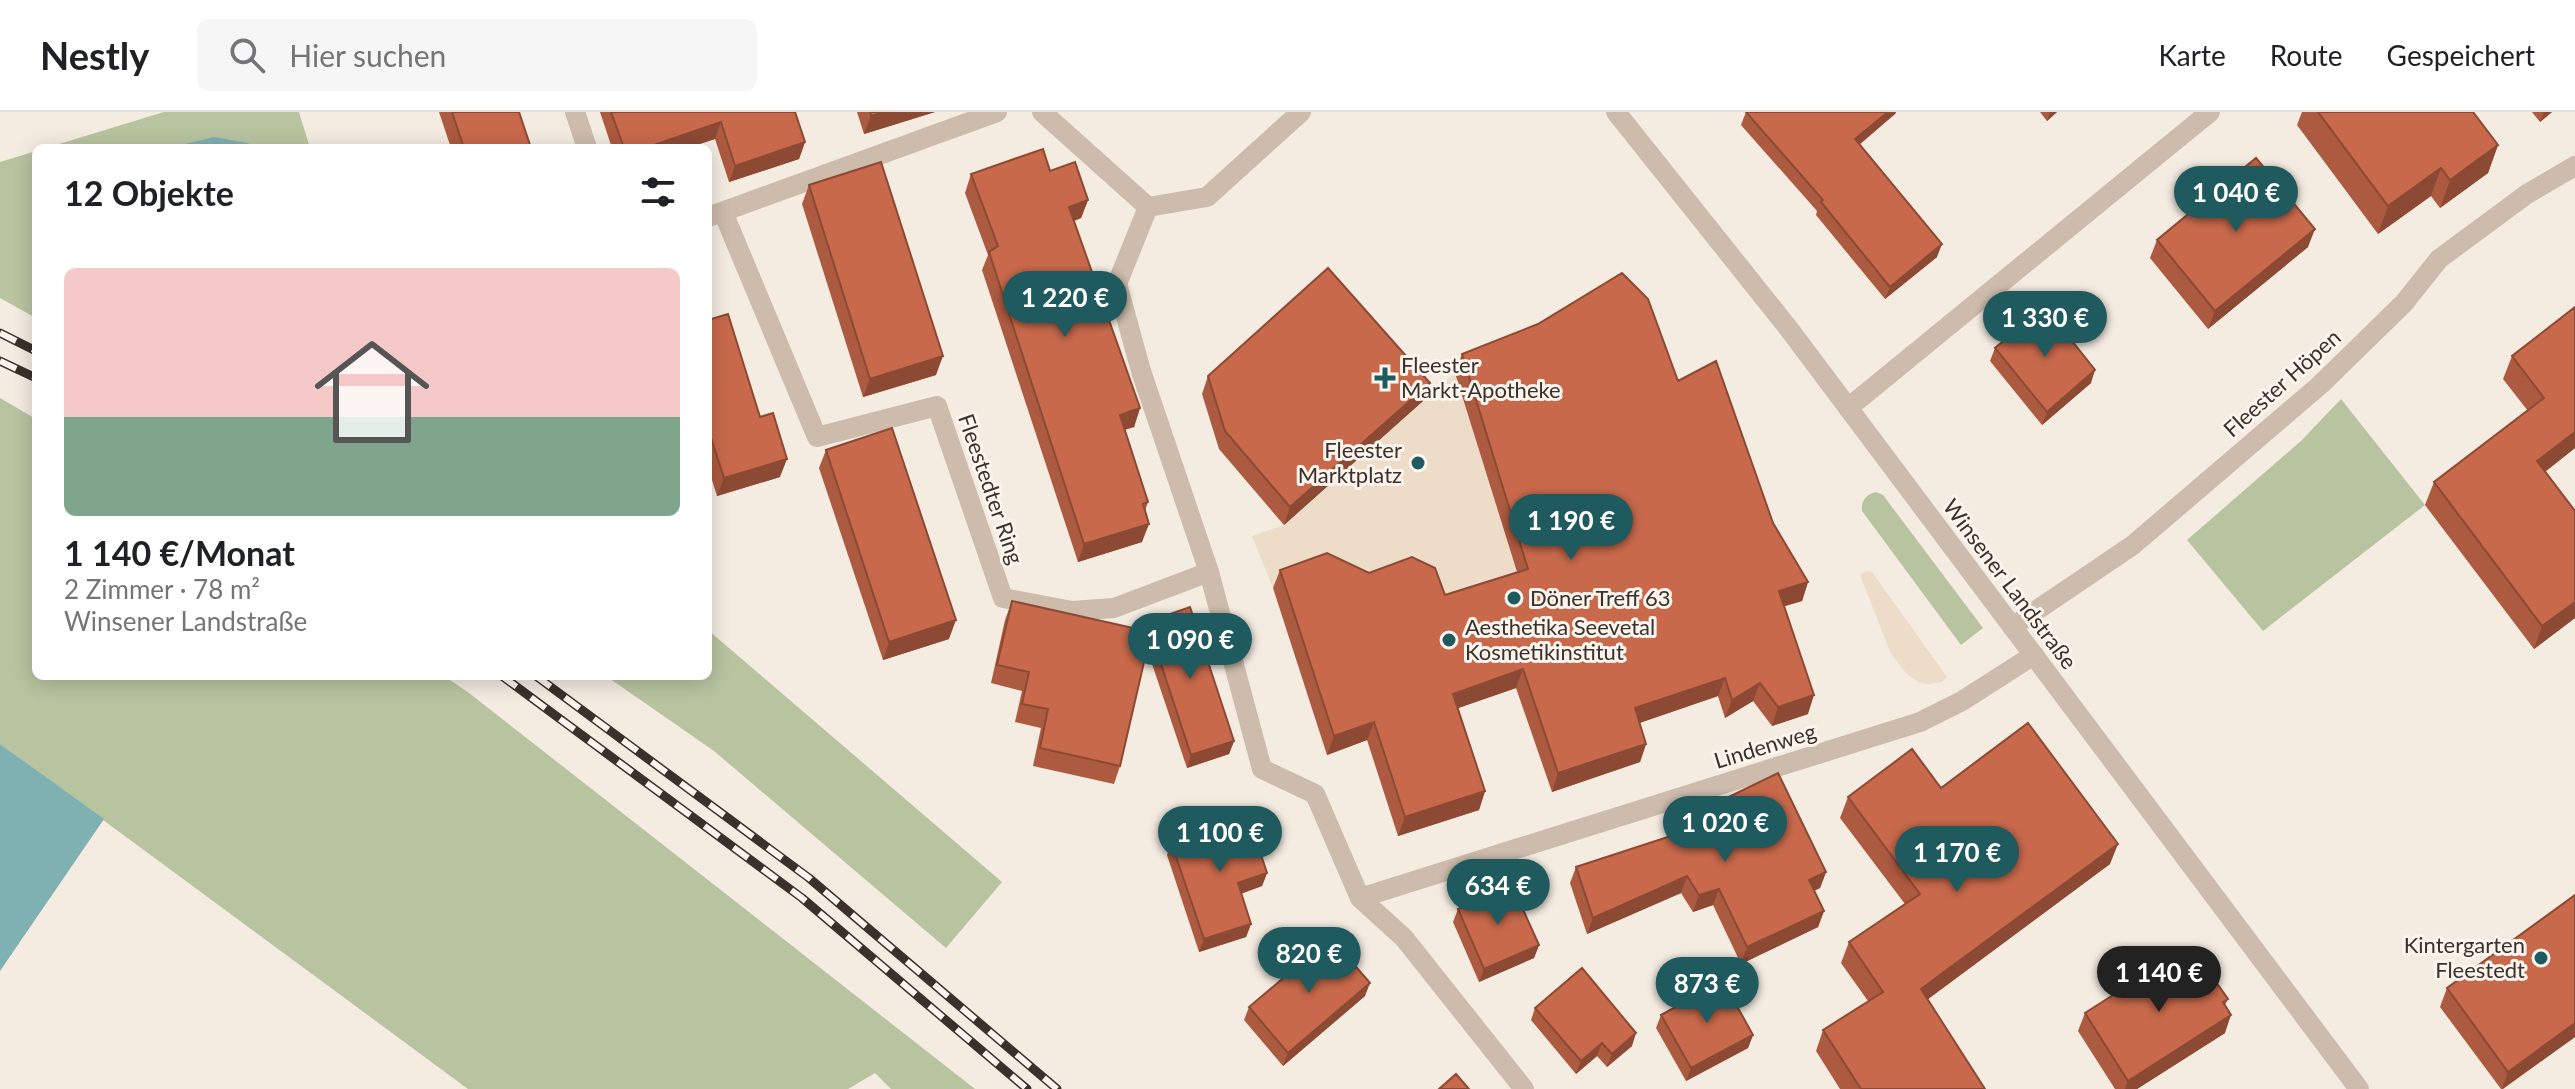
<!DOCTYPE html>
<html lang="de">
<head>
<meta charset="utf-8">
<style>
	body { margin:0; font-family:Lato,sans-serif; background:#f6f6f6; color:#202124; height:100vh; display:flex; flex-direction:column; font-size:30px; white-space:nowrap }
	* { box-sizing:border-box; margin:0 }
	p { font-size:26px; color:#757577 }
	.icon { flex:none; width:44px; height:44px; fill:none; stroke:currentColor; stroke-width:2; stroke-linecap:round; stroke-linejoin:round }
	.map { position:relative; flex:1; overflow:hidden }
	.details { position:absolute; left:32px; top:32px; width:680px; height:536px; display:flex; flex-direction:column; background:#fff; border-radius:12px; box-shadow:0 4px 20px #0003 }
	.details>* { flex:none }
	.price { position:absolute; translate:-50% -68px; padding:0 18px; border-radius:28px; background:#1f5a5e; color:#fff; font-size:26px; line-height:52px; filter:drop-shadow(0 2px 4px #0008) }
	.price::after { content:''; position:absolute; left:50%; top:48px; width:24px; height:18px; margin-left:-12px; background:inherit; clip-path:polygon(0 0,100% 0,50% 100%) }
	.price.current { background:#222; color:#fff }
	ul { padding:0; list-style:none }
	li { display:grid; align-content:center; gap:16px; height:424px; padding:0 32px }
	li span { display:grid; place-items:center; height:248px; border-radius:12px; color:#555 }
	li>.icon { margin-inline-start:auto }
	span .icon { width:144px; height:144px; fill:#fffc; stroke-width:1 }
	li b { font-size:34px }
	h2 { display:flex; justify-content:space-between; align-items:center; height:96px; padding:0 32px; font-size:34px }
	header { display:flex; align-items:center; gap:48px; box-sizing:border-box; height:112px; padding:0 40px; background:#fff; border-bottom:2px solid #e0e0e0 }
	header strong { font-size:38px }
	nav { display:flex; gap:44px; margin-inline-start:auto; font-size:28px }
	.search { width:560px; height:72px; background:#f6f6f6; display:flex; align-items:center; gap:20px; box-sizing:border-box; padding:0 28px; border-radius:12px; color:#757577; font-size:30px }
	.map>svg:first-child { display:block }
</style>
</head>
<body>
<header>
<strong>Nestly</strong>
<div class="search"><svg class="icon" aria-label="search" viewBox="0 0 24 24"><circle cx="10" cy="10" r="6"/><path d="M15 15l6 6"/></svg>Hier suchen</div>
<nav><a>Karte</a><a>Route</a><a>Gespeichert</a></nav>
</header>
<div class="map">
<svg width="2575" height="977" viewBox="0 0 2575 977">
	<rect width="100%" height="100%" fill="#f4ebe1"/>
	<path fill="#b8c4a0" d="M164,0h135l11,36h-264z
		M36,39v167l-36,-20v-136z
		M0,286l36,21v257h408l25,17 506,396h-84l-16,-16 -27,16h-380l-468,-345z
		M2341,287l84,106 -162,126 -76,-91 114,-99z
		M1876,380l7,3 100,133 -22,17 -99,-134c-1,-10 4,-17 14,-19z
		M708,518l294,252 -56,66 -232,-197 -108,-75h102z"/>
	<path fill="#ecdcc8" d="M1455,261l66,214 -83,27 -118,-42 -47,16 -21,-52 32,-11z
		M1867,459l5,1 75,105 -5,5 -14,2 -8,-1 -13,-9 -16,-20 -31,-79z"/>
	<path fill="#7fb0b2" d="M214,25l34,6 4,5h-84z
		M0,632l104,75 -104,152z"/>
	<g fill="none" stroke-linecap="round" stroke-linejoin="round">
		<path stroke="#cdbbac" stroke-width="20" d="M575,0l12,36
			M1042,0l106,95
			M1148,95l-31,77 24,87 68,201 53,197 53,25 45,104 44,40 120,151
			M1148,95l59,-10 94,-85
			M723,100l94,225 120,-31 66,192 69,13 42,-3 95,-36
			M708,105l289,-105
			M1848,296l362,-296
			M2012,515l121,-82 187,-160 84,-82 35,-44 88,-65 48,-28
			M1360,786l560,-176 42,-21 72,-46"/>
		<path stroke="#cdbbac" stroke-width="20" d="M1616,0l173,217 570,760"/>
		<defs>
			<path id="rail" d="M0,221l36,18
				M0,249l36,17
				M502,564l300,222 225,191
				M536,564l273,202 248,211"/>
		</defs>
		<use href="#rail" stroke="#3b302b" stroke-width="9"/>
		<use href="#rail" stroke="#fbf5ee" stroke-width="6" stroke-dasharray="18" stroke-linecap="butt"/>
	</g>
	<path fill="#ac5a40" d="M439,0h80l12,36h-80z
		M600,0h195l10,30 -6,17 -70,23 -14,-43 -28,9h-75z
		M857,0h78l-71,22z
		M1746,0h150l-1,2 -36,30 78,113 -52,42 -69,-84 1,-4 -76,-86z
		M2040,0h17l-10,9z
		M2302,0h171l25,33 -10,28 -48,35 -9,-12 -53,38 -81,-109z
		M2532,0h20l-12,10z
		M1050,59l38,29 -7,18 -7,3 66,187 -6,19 -10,3 24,72 -3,9 -3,31 -64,20 -96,-292 6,-15 -23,-62 6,-19z
		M809,73l127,190 -73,22 -61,-193z
		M2157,128l151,7 -100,82 -58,-71z
		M2575,195v141l-30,24 30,146 -41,31 -109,-144 9,-23 94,-71 -25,-32 9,-23z
		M708,208l52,97 20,60 -63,19 -9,-29z
		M1995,236l96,35 -49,42 -52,-64z
		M1462,242l216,27 95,142 35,59 -6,19 -18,5 24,108 -36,12 -19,-25 -28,17 -7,-22 -79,27 7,21 -6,18 -88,30 -36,-104 -58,20 27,83 -6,19 -81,26 -31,-96 -40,15 -54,-167 7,-18 89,3 76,22 72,-23 -62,-199z
		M1208,264l222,7 -7,18 -139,124 -65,-76 -17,-55z
		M826,338l123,189 -66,21 -64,-192z
		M1012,489l132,30 3,-9 87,119 -5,13 -42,14 -40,-119 -27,117 -6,18 -81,-18 8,-38 -26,-6 7,-31 -31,-8 14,-63z
		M1941,676l169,76 -183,136 58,89h-145l-24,-38 7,-21 45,-29 -27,-38 8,-21 56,-38 -65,-86 8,-21z
		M1710,694l116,66 -6,16 -6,3 10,20 -6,16 -77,37 -28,-59 -20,7 -12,-19 -94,41 -17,-51 6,-16 129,-43 -1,-2z
		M1171,730l96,31 -5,13 -21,8 10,30 -5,13 -47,15 -32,-97z
		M1458,797l81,36 -5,13 -55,24 -26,-60z
		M2447,876l128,49 -72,52h-2l-61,-82z
		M1365,884l-82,70 -39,-46 5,-13z
		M2228,887l-3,6v28l-88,56h-22l-37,-58 7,-18z
		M1535,896l97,38 -25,21 -10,-11 -21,18 -45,-54z
		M1661,903l92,20 -5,13 -62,33 -30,-53z"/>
	<path fill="#8c4a34" d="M884,0h51l-71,22 7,-18z
		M1888,0h8l-1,2 -44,38 4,-13z
		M2050,0h7l-10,9z
		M2544,0h8l-12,10z
		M721,10l-6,17 -28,9h-42z
		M805,30l-6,17 -70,23 6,-16z
		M2498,33l-10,28 -48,35 10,-28z
		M2441,56l-10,28 -53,38 10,-28z
		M1088,88l-7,18 -18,7 6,-18z
		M2315,117l-7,18 -100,82 7,-18z
		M1942,132l-5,13 -52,42 5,-12z
		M943,244l-7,19 -73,22 7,-18z
		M2095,258l-4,13 -49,42 5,-13z
		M1430,271l-7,18 -139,124 6,-18z
		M1140,296l-6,19 -21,6 7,-18z
		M2575,320v16l-46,36 8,-23z
		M787,347l-7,18 -63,19 7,-18z
		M1149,412l-7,18 -64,20 6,-18z
		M1808,470l-6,19 -30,9 7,-19z
		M2575,490v16l-41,31 8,-23z
		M956,508l-7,19 -66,21 6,-18z
		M1523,557l-7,19 -69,24 6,-18z
		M1725,566l-7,18 -90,31 7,-19z
		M1760,571l-7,18 -28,17 7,-18z
		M1814,583l-6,19 -36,12 6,-19z
		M1374,610l-7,18 -40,15 7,-19z
		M1234,629l-5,13 -42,14 4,-13z
		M1646,632l-6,18 -88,30 6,-19z
		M1485,679l-6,19 -81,26 7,-19z
		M2118,732l-8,20 -197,146 8,-21z
		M1826,760l-6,16 -17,8 6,-16z
		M1267,761l-5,13 -29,10 5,-13z
		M1687,764l-6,17 -94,41 6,-16z
		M1719,777l-6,16 -20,7 6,-17z
		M1824,799l-6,16 -77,37 6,-17z
		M1251,812l-5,13 -47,15 5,-13z
		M1539,833l-5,13 -55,24 5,-13z
		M1370,871l-5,13 -82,70 5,-13z
		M2231,903l-6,18 -88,56h-12l3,-8z
		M2575,911v14l-73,52 6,-17z
		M1636,921l-4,13 -25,21 5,-13z
		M1753,923l-5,13 -62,33 5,-13z
		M1602,931l-5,13 -21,18 5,-13z"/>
	<path fill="#c8694b" stroke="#8c4a34" stroke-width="2" d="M452,0h67l12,36h-67z
		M611,0h184l10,30 -70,24 -14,-44 -76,26h-21z
		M870,0h14l-13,4z
		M1746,0h142l-33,27 87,105 -52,43 -69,-85 2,-2z
		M2318,0h155l25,33 -48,35 -9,-12 -53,38z
		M1043,37l7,22 25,-9 13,38 -19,7 71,201 -20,7 28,87 -5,2 6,20 -65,20 -95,-292 9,-6 -27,-72z
		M2256,46l59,71 -100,82 -58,-71z
		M881,50l62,194 -73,23 -61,-194z
		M1328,156l102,115 -140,124 -65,-76 -17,-55z
		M1622,161l26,26 30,82 38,-20 57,162 35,59 -29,9 35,104 -36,12 -18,-24 -28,17 -7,-22 -90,30 11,36 -88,29 -35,-104 -70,25 32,97 -80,26 -31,-95 -40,14 -54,-166 47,-17 42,20 43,-16 23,11 10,27 83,-26 -66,-215 76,-30z
		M2045,195l50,63 -48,42 -52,-64z
		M2575,195v125l-38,29 38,50v91l-33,24 -108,-144 110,-84 -32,-42z
		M728,202l32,103 13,-4 14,46 -63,19 -13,-40 -3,1v-119z
		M892,316l64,192 -67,22 -63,-192z
		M1012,489l139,31 -31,134 -80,-18 8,-39 -26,-5 7,-32 -32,-7z
		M1190,495l44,134 -43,14 -44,-133z
		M2028,611l90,121 -197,145 64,100h-124l-38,-59 60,-38 -34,-50 71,-48 -72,-97 64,-48 29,39z
		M1778,661l48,99 -17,8 15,31 -77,36 -28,-58 -20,6 -12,-19 -94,42 -17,-51 141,-46 -7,-15z
		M1248,704l19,57 -29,10 13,41 -47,15 -33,-97z
		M1512,773l27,60 -55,24 -26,-60z
		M2575,783v128l-67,49 -61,-84z
		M1331,826l39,45 -82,70 -39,-46z
		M2185,837l13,19 6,-3 24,34 -5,3 8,13 -103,66 -43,-68z
		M1582,856l54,65 -24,21 -10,-11 -21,18 -46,-53z
		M1723,869l30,54 -62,33 -30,-53z
		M1456,962l13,15h-30z"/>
	<g fill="#1f5a5e" stroke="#fbf5ee" stroke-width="3">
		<path d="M1381 254h8v8h8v8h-8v8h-8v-8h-8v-8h8z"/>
		<circle cx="1418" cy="351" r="8"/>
		<circle cx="1514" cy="486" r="8"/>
		<circle cx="1449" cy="528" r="8"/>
		<circle cx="2541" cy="846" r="8"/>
	</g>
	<g text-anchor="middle" stroke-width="6" stroke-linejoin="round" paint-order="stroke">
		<g font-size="22" fill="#3b302b" stroke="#fbf5ee" text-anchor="start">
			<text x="1401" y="261">Fleester<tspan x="1401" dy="25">Markt-Apotheke</tspan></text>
			<text x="1402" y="346" text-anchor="end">Fleester<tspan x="1402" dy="25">Marktplatz</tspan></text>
			<text x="1530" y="494">Döner Treff 63</text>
			<text x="1465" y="523">Aesthetika Seevetal<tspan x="1465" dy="25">Kosmetikinstitut</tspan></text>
			<text x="2525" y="841" text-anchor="end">Kintergarten<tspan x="2525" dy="25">Fleestedt</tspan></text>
		</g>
		<g font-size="22" fill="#3b302b" stroke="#fbf5ee">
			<text transform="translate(2282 271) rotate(-42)" y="8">Fleester Höpen</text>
			<text transform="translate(991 377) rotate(71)" y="8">Fleestedter Ring</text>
			<text transform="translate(2010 472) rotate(53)" y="8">Winsener Landstraße</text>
			<text transform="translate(1765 634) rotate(-17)" y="8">Lindenweg</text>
		</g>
	</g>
</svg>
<b class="price" style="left:2236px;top:122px">1 040 €</b>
<b class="price" style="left:1065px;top:227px">1 220 €</b>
<b class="price" style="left:2045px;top:247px">1 330 €</b>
<b class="price" style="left:1571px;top:450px">1 190 €</b>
<b class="price" style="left:1190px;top:569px">1 090 €</b>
<b class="price" style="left:1725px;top:752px">1 020 €</b>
<b class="price" style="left:1220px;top:762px">1 100 €</b>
<b class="price" style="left:1957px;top:782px">1 170 €</b>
<b class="price" style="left:1498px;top:815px">634 €</b>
<b class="price" style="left:1309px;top:883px">820 €</b>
<b class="price current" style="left:2159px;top:902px">1 140 €</b>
<b class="price" style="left:1707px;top:913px">873 €</b>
<section class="details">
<h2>12 Objekte<svg class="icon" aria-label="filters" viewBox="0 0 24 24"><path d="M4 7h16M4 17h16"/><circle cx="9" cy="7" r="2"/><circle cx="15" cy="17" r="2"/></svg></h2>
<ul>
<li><span style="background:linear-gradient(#f6c9c9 60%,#7fa58c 0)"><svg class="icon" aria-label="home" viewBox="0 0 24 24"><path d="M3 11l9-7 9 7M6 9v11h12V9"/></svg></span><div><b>1 140 €/Monat</b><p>2 Zimmer · 78 m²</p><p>Winsener Landstraße</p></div></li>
</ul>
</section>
</div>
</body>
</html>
